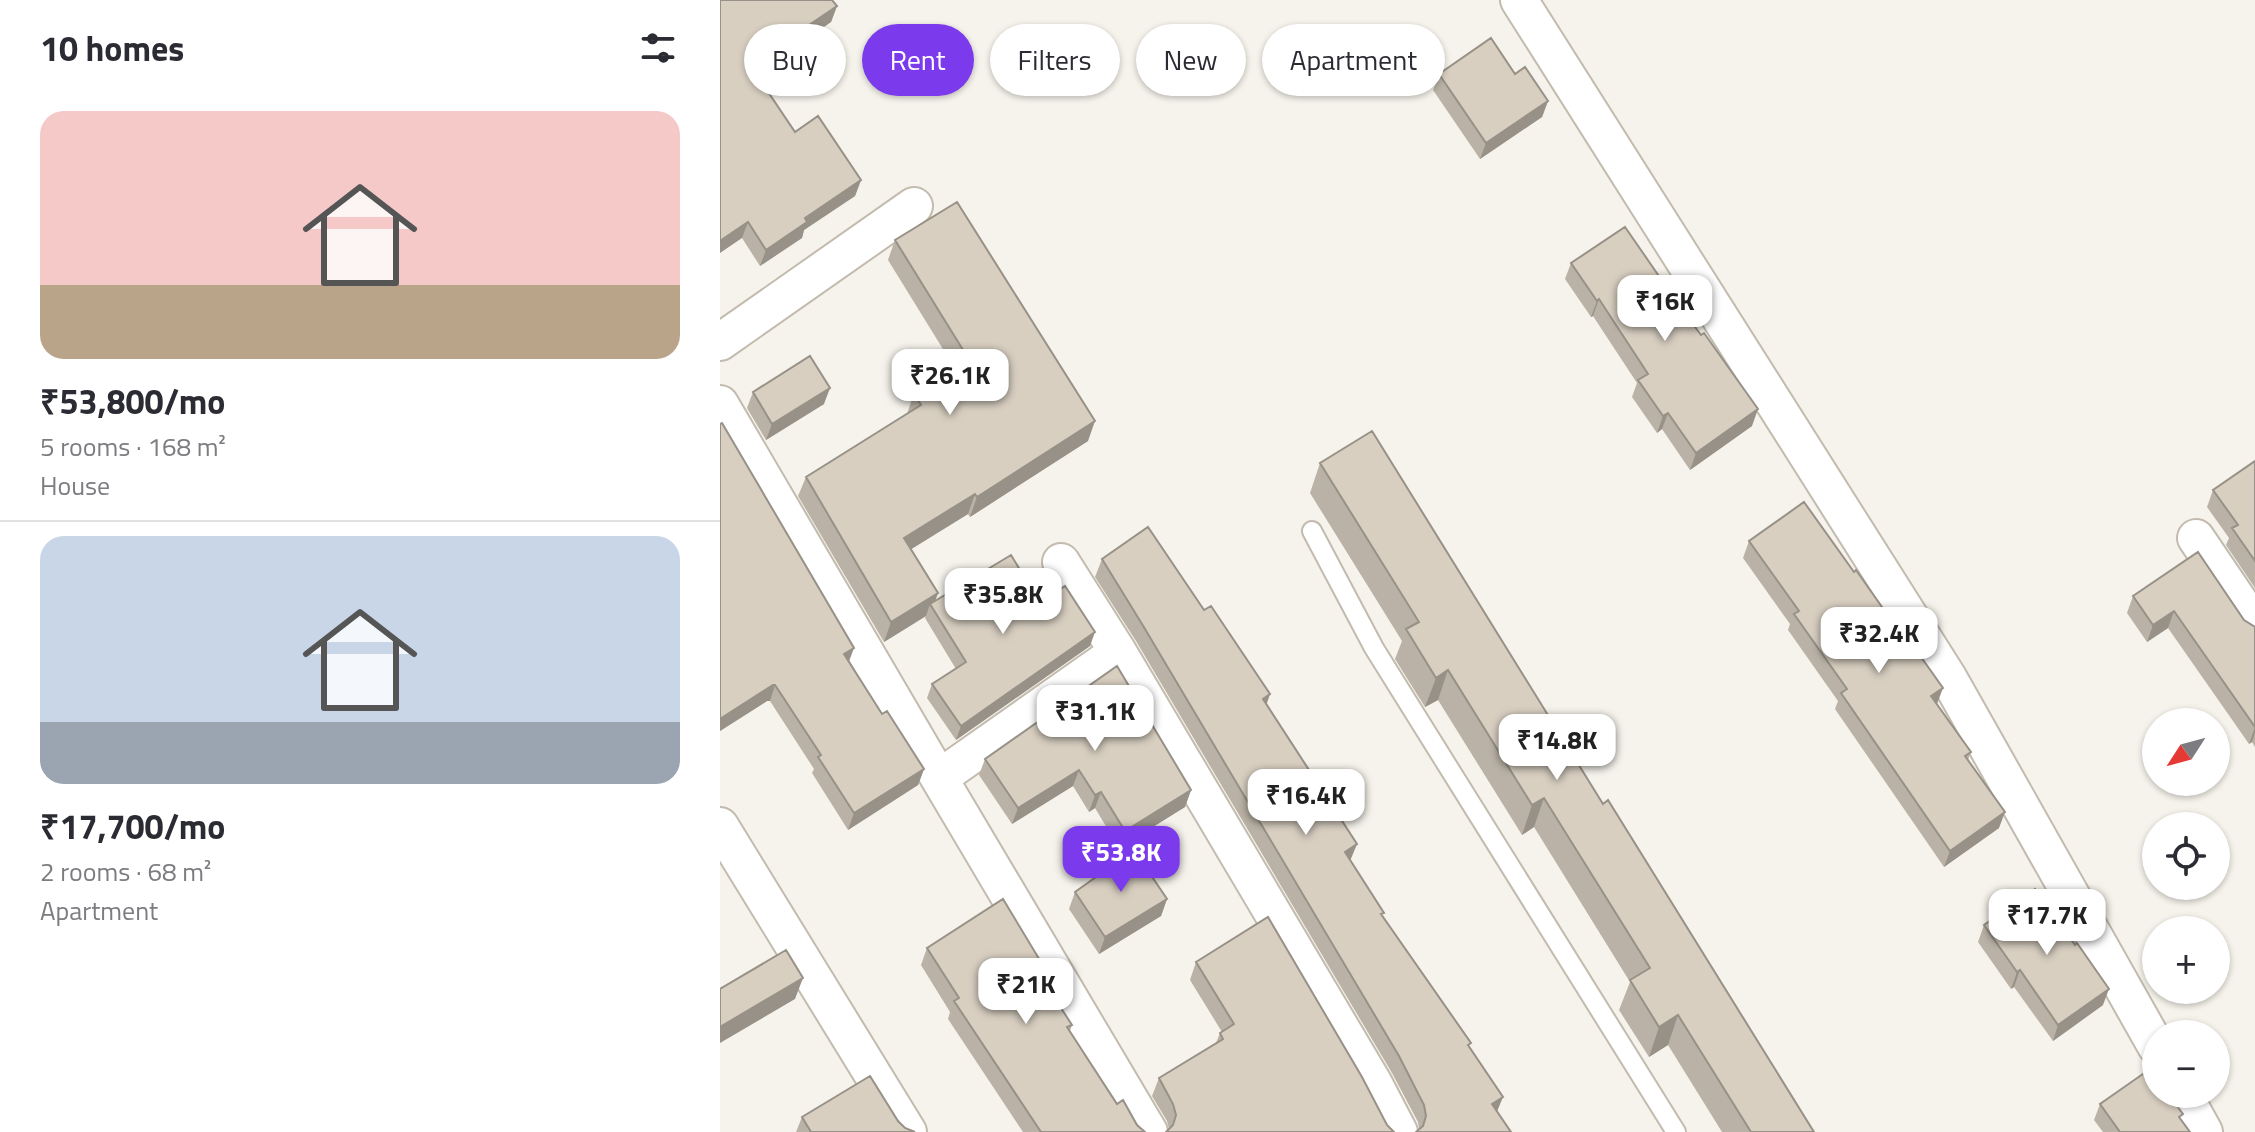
<!DOCTYPE html>
<html lang="en">
<head>
<meta charset="utf-8">
<style>
	body { margin:0; font-family:"Titillium Web",sans-serif; background:#f7f7f7; color:#2b2b33; height:100vh; display:flex; flex-direction:column; font-size:30px; white-space:nowrap }
	* { box-sizing:border-box; margin:0 }
	p { font-size:26px; color:#7c7c81 }
	.icon { flex:none; width:44px; height:44px; fill:none; stroke:currentColor; stroke-width:2; stroke-linecap:round; stroke-linejoin:round }
	.map { position:relative; flex:1; overflow:hidden }
	.side { display:flex; flex-direction:column; background:#fff; width:720px }
	.side>* { flex:none }
	.banner { position:absolute; left:24px; top:24px; width:760px; height:72px; display:flex; gap:16px }
	.needle { width:52px; rotate:234deg }
	.buttons { position:absolute; left:1422px; top:708px; display:grid; gap:16px }
	.buttons a { display:grid; place-items:center; width:88px; height:88px; border-radius:50%; background:#fff; box-shadow:0 2px 6px #0004; font-size:40px }
	.price { position:absolute; translate:-50% -68px; padding:0 18px; border-radius:16px; background:#fff; color:#222; font-size:26px; line-height:52px; filter:drop-shadow(0 2px 4px #0008) }
	.price::after { content:''; position:absolute; left:50%; top:48px; width:24px; height:18px; margin-left:-12px; background:inherit; clip-path:polygon(0 0,100% 0,50% 100%) }
	.price.current { background:#7c3aed; color:#fff }
	ul { padding:0; list-style:none }
	li { display:grid; align-content:center; gap:16px; height:424px; padding:0 40px }
	li+li { border-top:2px solid #e1e1e2 }
	li span { display:grid; place-items:center; height:248px; border-radius:24px; color:#555 }
	li>.icon { margin-inline-start:auto }
	span .icon { width:144px; height:144px; fill:#fffc; stroke-width:1 }
	li b { font-size:34px }
	h2 { display:flex; justify-content:space-between; align-items:center; height:96px; padding:0 40px; font-size:34px }
	.pill { padding:0 28px; border-radius:36px; background:#fff; box-shadow:0 2px 6px #0004; font-size:28px; line-height:72px }
	.pill.current { background:#7c3aed; color:#fff }
	main { display:flex; flex:1; min-height:0 }
	.map>svg:first-child { display:block }
</style>
</head>
<body>
<main>
<section class="side">
<h2>10 homes<svg class="icon" aria-label="filters" viewBox="0 0 24 24"><path d="M4 7h16M4 17h16"/><circle cx="9" cy="7" r="2"/><circle cx="15" cy="17" r="2"/></svg></h2>
<ul>
<li><span style="background:linear-gradient(#f6c9c9 70%,#b9a48a 0)"><svg class="icon" aria-label="home" viewBox="0 0 24 24"><path d="M3 11l9-7 9 7M6 9v11h12V9"/></svg></span><div><b>₹53,800/mo</b><p>5 rooms · 168 m²</p><p>House</p></div></li>
<li><span style="background:linear-gradient(#c9d6e8 75%,#9aa5b1 0)"><svg class="icon" aria-label="home" viewBox="0 0 24 24"><path d="M3 11l9-7 9 7M6 9v11h12V9"/></svg></span><div><b>₹17,700/mo</b><p>2 rooms · 68 m²</p><p>Apartment</p></div></li>
</ul>
</section>
<div class="map">
<svg width="1535" height="1132" viewBox="0 0 1535 1132">
	<rect width="100%" height="100%" fill="#f6f3ec"/>
	<g fill="none" stroke-linecap="round" stroke-linejoin="round">
		<defs>
			<path id="lane" d="M592,531l62,117 302,484"/>
			<path id="street" d="M799,0l430,679 207,367
				M0,342l194,-136
				M0,404l219,374 210,354
				M1476,538l59,87
				M341,562l57,90 256,432 25,48
				M219,778l179,-126
				M0,826l188,306
				M1463,1094l21,38"/>
		</defs>
		<use href="#lane" stroke="#c2bbae" stroke-width="22"/>
		<use href="#street" stroke="#c2bbae" stroke-width="40"/>
		<use href="#lane" stroke="#fff" stroke-width="18"/>
		<use href="#street" stroke="#fff" stroke-width="36"/>
	</g>
	<path fill="#bab2a6" d="M0,0l117,6 -6,16 -75,51 39,59 66,48 -6,16 -51,34 -2,8 -42,28 -18,-28z
		M719,74h76l33,27 -6,16 -62,42 -47,-69z
		M175,240l193,201 -118,76 -2,-3 -57,35 24,52 105,2 50,43 -134,94 -29,-42 5,-14 24,-15 -31,-51 1,-2 -42,26 -86,-146 8,-19 101,-63 7,-21 40,-26 -66,-107z
		M851,263l181,163 -62,44 -28,-41 -5,4 -25,-36 5,-14 -44,-67 -2,1 -26,-38z
		M33,392l71,12 -58,36 -19,-32z
		M0,424l129,238 33,52 42,55 -6,16 -70,45 -36,-57 2,-4 -44,-68h-3l-47,30z
		M1535,461v127l-29,-43 3,-7 -22,-31 6,-17z
		M600,463l283,341 211,328h-92l-54,-87 -19,12 -30,-47 11,-28 -96,-155 -12,8 -84,-135 -13,7 -30,-48 7,-18 -92,-148z
		M1029,541l188,163 34,48 -3,8 31,68 -55,39 -109,-158 3,-8 -50,-71 2,-6 -47,-66z
		M382,559l164,145 91,140 -7,16 32,56 88,132 27,64 -78,17 -1,-7 -26,-49 -256,-432 -41,-64z
		M1413,596l111,24 11,7v120l-3,-5 -3,2 -81,-116 -21,14 -20,-29z
		M397,666l74,124 -6,17 -66,41 -24,-40 -6,4 -16,-26 -61,38 -33,-49 6,-16z
		M355,892l92,7 -6,17 -62,38 -30,-45z
		M1264,925l91,20 28,60 -50,36 -39,-54 -3,2 -33,-47z
		M207,948l126,47 19,30 -2,6 47,73 28,28h-122l-75,-113 2,-7 -29,-47z
		M476,962l191,163 -218,4 -2,-8 -15,-25 7,-18 57,-35 4,-10 2,-1 -32,-52z
		M1380,1104l81,15 9,13h-87l-9,-12z
		M82,1117l96,4 7,7 10,4h-119z"/>
	<path fill="#979187" d="M117,6l-6,16 -86,59 5,-16z
		M828,101l-6,16 -62,42 6,-16z
		M141,180l-6,16 -51,34 -2,8 -42,28 6,-16 39,-32z
		M28,222l-6,16 -22,15v-12z
		M879,299l-6,17 -2,1 6,-16z
		M110,388l-6,16 -58,36 6,-16z
		M1038,409l-6,17 -62,44 6,-17z
		M948,413l-6,16 -5,4 6,-17z
		M375,421l-7,20 -118,76 7,-20z
		M255,494l-7,20 -71,44 7,-20z
		M218,593l-5,15 -3,-4 -4,12 -42,26 7,-20z
		M1454,611l-6,17 -21,14 6,-17z
		M375,632l-5,14 -134,94 5,-14z
		M134,648l-6,16 -4,-10z
		M728,670l-10,30 -13,7 11,-29z
		M53,685h2l-5,16h-3l-47,30v-12z
		M1223,688l-6,16 -6,-8z
		M550,694l-6,18 -1,-13z
		M1535,727v6l-3,9 -3,2z
		M204,769l-6,16 -70,45 6,-17z
		M359,770l-6,16 -61,38 6,-16z
		M471,790l-6,17 -66,41 6,-17z
		M381,792l-6,16 -6,4 6,-17z
		M824,798l-10,29 -12,8 10,-30z
		M1285,812l-6,16 -55,39 6,-16z
		M637,844l-7,17 -5,-9z
		M447,899l-6,17 -62,38 6,-17z
		M1300,970l-6,17 -3,2 6,-17z
		M83,978l-8,21 -75,44v-16z
		M1389,989l-6,16 -50,36 5,-16z
		M958,1015l-10,30 -19,12 10,-30z
		M783,1097l-7,17 -4,-10z"/>
	<path fill="#d8cfc1" stroke="#979187" stroke-width="2" d="M0,0h112l5,6 -87,59 45,67 23,-16 43,64 -56,38 2,4 -41,28 -18,-28 -28,19z
		M771,38l24,36 10,-7 23,34 -62,42 -47,-69z
		M237,202l138,219 -118,76 -2,-3 -71,44 34,55 -47,29 -85,-145 115,-72 -7,-12 54,-35 -73,-118z
		M905,227l56,81 20,27 3,-2 54,76 -62,44 -28,-40 -5,3 -25,-36 10,-6 -49,-75 -2,2 -26,-38z
		M90,356l20,32 -58,36 -19,-32z
		M2,423l132,225 -10,6 38,60 5,-3 37,58 -70,44 -36,-56 3,-2 -46,-70h-2l-53,34v-295z
		M652,431l231,373 5,-4 206,332h-63l-73,-117 -19,12 -29,-47 20,-12 -106,-170 -12,7 -84,-135 -12,8 -30,-49 13,-7 -99,-159z
		M1535,461v100l-23,-33 6,-3 -25,-35z
		M1084,502l50,70 2,-2 52,74 3,-1 32,45 -12,8 40,56 -6,4 40,56 -55,39 -109,-158 6,-4 -53,-75 5,-3 -50,-70z
		M428,527l56,83 7,-4 59,88 -7,5 94,145 -12,8 39,61 -3,1 90,129 -3,2 35,52 -11,7 19,28h-95l7,-6 3,-10 -2,-11 -25,-49 -257,-432 -40,-65z
		M1478,552l46,68 11,7v100l-81,-116 -21,14 -20,-29z
		M291,555l29,48 25,-17 30,46 -134,94 -29,-42 34,-22 -36,-58z
		M397,666l74,124 -66,41 -24,-39 -6,3 -16,-25 -61,38 -33,-49z
		M414,850l33,49 -62,38 -30,-45z
		M1315,889l40,56 2,-2 32,46 -51,36 -38,-55 -3,2 -33,-47z
		M283,899l53,88 -6,4 22,34 -5,2 50,77 6,-4 14,25 8,7h-104l-87,-131 5,-3 -32,-50z
		M548,917l94,160 25,48 7,7h-228l7,-7 3,-10 -3,-11 -14,-26 64,-39 -3,-6 14,-9 -38,-62z
		M66,950l17,28 -83,49v-38z
		M1430,1069l6,8v17h12l15,20 -4,3 11,15h-70l-20,-28z
		M150,1076l28,45 7,7 10,4h-104l-9,-15z"/>
</svg>
<div class="buttons">
<a><svg class="needle" viewBox="-14 -14 28 28"><path d="M0-13l5 13h-10z" fill="#e53935"/><path d="M0 13l5-13h-10z" fill="#7c7c81"/></svg></a>
<a><svg class="icon" aria-label="locate" viewBox="0 0 24 24"><circle cx="12" cy="12" r="6"/><path d="M12 2v4M12 18v4M2 12h4M18 12h4"/></svg></a>
<a>+</a>
<a>−</a>
</div>
<b class="price" style="left:945px;top:343px">₹16K</b>
<b class="price" style="left:230px;top:417px">₹26.1K</b>
<b class="price" style="left:283px;top:636px">₹35.8K</b>
<b class="price" style="left:1159px;top:675px">₹32.4K</b>
<b class="price" style="left:375px;top:753px">₹31.1K</b>
<b class="price" style="left:837px;top:782px">₹14.8K</b>
<b class="price" style="left:586px;top:837px">₹16.4K</b>
<b class="price current" style="left:401px;top:894px">₹53.8K</b>
<b class="price" style="left:1327px;top:957px">₹17.7K</b>
<b class="price" style="left:306px;top:1026px">₹21K</b>
<div class="banner">
<a class="pill">Buy</a>
<a class="pill current">Rent</a>
<a class="pill">Filters</a>
<a class="pill">New</a>
<a class="pill">Apartment</a>
</div>
</div>
</main>
</body>
</html>
